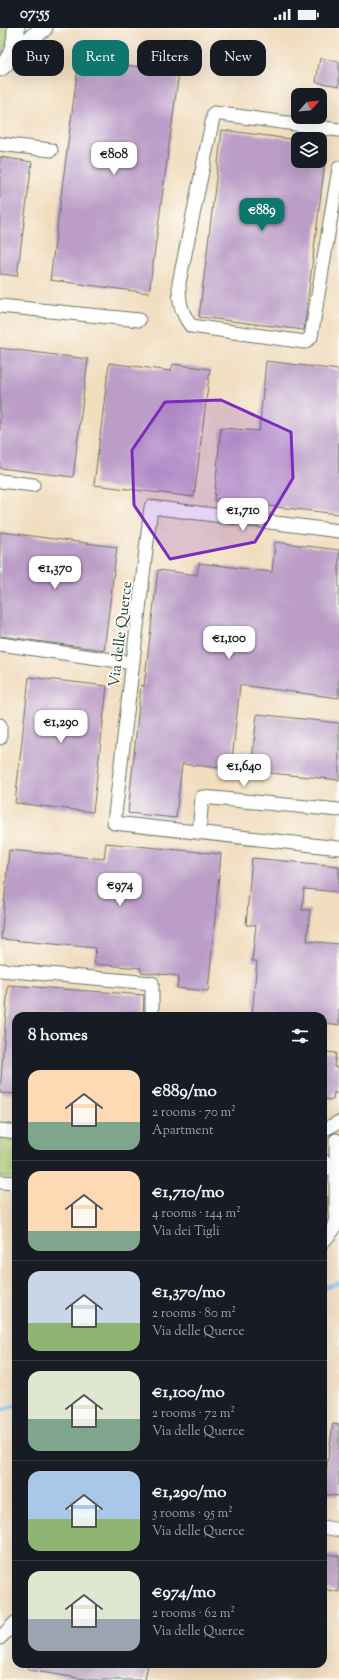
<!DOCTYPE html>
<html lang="en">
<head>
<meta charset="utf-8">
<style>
	body { margin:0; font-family:"Sorts Mill Goudy",serif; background:#20242c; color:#f1f3f6; height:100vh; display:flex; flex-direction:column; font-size:15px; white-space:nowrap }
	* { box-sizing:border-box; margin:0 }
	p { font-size:13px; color:#9ea1a6 }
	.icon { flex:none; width:22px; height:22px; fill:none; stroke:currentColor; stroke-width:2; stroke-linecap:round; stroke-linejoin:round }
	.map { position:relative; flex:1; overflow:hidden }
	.drawer { position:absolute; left:12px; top:984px; width:315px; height:656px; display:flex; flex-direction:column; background:#171b24; border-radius:12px; box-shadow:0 4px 16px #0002 }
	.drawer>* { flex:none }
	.hud { position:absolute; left:12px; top:12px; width:315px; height:36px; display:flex; gap:8px }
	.needle { width:26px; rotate:63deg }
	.fabs { position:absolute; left:291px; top:60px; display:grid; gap:8px }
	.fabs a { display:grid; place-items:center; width:36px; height:36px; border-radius:8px; background:#171b24; box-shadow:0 4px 16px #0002; font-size:20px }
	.price { position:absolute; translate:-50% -34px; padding:0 9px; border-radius:8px; background:#fff; color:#222; font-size:13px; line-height:26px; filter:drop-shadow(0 1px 2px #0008) }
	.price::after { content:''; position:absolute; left:50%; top:24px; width:12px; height:9px; margin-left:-6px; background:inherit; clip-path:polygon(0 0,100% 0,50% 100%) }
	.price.on { background:#0f766e; color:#fff }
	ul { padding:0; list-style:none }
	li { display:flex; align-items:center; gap:12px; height:100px; padding:0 16px }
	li+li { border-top:1px solid #363941 }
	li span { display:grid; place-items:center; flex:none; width:112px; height:80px; border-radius:12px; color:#555 }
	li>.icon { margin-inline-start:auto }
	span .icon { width:48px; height:48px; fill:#fffc; stroke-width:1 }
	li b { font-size:17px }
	h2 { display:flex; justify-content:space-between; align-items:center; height:48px; padding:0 16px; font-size:17px }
	.pill { padding:0 14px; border-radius:12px; background:#171b24; box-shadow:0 4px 16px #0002; font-size:14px; line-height:36px }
	.pill.on { background:#0f766e; color:#fff }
	.status { display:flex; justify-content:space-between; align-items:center; height:28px; padding:0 20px; background:#171b24; direction:ltr }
	.status svg { height:11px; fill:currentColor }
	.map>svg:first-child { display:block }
</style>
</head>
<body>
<div class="status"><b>07:55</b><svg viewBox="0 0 49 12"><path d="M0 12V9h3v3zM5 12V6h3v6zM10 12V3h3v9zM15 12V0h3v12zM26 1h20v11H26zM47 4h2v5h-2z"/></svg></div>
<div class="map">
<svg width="339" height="1652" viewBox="0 0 339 1652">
	<rect width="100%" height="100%" fill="#fdfcf7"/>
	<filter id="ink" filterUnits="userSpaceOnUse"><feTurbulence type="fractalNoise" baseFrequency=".025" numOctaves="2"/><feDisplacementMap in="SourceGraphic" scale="8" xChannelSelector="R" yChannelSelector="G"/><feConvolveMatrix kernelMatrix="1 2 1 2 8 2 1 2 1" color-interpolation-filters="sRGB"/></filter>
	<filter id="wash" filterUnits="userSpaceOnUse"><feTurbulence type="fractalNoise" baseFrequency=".012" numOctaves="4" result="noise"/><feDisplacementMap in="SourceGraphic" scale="16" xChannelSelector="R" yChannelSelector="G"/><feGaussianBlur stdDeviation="0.9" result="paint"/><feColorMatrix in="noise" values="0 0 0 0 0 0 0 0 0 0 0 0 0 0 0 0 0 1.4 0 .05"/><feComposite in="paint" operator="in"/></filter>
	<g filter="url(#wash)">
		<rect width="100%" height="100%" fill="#f1dcbd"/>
		<path fill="#a9c870" stroke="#648252" d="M0,0h9l-3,17 -6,10z
			M0,1107l16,1v42l-16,-1z"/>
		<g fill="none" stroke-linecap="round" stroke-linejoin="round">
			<path stroke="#79bef0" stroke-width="4" d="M323,1260l16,-5
				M0,1383l16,-6"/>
		</g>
		<g id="blocks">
			<path fill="#bb9dc7" d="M320,30l19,4v24l-23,-4z
				M79,31l100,13 -30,221 -99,-13z
				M222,102l76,10v21h27l-21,169 -105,-13z
				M0,129l32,5 -15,114 -17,-2z
				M0,320l88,11 -15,118 -73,-9z
				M266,333l73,9v144l-125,-14 7,-72 38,3z
				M109,335l62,8 2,-7 37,5 -16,128 -100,-12z
				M0,504l117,15 -13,103 -104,-14z
				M275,514l64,8v148l-99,-13 -9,84 -49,-5 -6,54 -48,-5 13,-128 3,1 14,-116 39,5 2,-12 73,9z
				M29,649l78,9 -14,126 -78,-9z
				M257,686l82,9v57l-88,-9z
				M106,815l115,11 -13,137 -31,-3 2,-12 -38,-4v-4l-47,-4 2,-16 -95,-9 8,-89 95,9z
				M252,830l87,8v26l-35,-3 -2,21h8l-3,31 32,3v81l-16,-2v-7h-71l5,-55h-5l4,-36h-10z
				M8,957l136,10 -1,21h-127v78l-16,-1z
				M323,1024l13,1 -2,14h5v26h-5l-1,7 -10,-1z
				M323,1168h4l1,3 -2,27 -3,1z
				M333,1396l6,1v71l-16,-2z
				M323,1525l16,3v36l-16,-3z
				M29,1636h119l-3,16h-54l-63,-10z"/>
		</g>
	</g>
	<g filter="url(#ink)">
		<use href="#blocks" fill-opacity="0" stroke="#687564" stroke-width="1"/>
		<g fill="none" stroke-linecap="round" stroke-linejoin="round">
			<defs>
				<path id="minor" d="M339,102l-125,-17 -35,170c0,18 1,28 12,43l114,16 6,-5 28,-169
					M0,116l51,6
					M0,278l139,14
					M0,453l33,4
					M339,503l-188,-24 -37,316 225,25
					M0,616l133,19
					M0,697v13
					M199,805l3,-36 137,13
					M0,942l152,13v33
					M0,1102l16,2
					M323,1102l16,-8
					M323,1132l3,9 10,-2
					M0,1154l16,1
					M323,1214l11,-13 2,-14v-75
					M323,1499l16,3
					M0,1610l16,-16"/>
				<path id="major" d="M12,26l32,-26
					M0,40c13,-9 16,-25 16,-40"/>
			</defs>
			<use href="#minor" stroke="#687564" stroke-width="15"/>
			<use href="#major" stroke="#687564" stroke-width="19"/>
			<use href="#minor" stroke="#fff" stroke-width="13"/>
			<use href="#major" stroke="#fff" stroke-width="17"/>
		</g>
	</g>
	<path fill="#7b2cbf" fill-opacity="0.2" stroke="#7b2cbf" stroke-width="3" stroke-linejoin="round" d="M221,372l70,32 2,46 -38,64 -85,17 -36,-54 -2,-55 33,-48z"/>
	<g text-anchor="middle" stroke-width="3.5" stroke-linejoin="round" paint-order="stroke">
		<g font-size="15" fill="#1f3d34" stroke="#fdfcf7">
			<text transform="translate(120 606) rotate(-83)" y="5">Via delle Querce</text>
		</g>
	</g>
</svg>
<div class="fabs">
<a><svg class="needle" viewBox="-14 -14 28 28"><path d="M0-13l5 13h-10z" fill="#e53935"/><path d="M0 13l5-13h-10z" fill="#9ea1a6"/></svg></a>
<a><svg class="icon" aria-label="layers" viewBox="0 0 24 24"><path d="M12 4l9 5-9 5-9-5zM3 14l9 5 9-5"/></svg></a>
</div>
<b class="price" style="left:114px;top:148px">€808</b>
<b class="price on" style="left:262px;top:204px">€889</b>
<b class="price" style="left:243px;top:504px">€1,710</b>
<b class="price" style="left:55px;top:562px">€1,370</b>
<b class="price" style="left:229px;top:632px">€1,100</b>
<b class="price" style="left:61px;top:716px">€1,290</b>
<b class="price" style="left:244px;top:760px">€1,640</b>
<b class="price" style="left:120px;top:879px">€974</b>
<div class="hud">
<a class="pill">Buy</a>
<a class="pill on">Rent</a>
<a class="pill">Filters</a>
<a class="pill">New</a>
</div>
<section class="drawer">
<h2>8 homes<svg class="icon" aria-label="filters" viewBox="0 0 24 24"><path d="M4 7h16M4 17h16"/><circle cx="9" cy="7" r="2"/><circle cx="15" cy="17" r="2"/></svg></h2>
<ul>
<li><span style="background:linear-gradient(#ffd9b3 65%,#7fa58c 0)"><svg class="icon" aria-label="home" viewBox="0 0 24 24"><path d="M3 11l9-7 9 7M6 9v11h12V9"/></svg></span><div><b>€889/mo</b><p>2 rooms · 70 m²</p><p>Apartment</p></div></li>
<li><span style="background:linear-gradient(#ffd9b3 75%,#7fa58c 0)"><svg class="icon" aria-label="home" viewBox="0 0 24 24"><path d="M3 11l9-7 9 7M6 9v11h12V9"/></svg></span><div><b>€1,710/mo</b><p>4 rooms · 144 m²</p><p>Via dei Tigli</p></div></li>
<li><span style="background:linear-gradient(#c9d6e8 65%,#8fb573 0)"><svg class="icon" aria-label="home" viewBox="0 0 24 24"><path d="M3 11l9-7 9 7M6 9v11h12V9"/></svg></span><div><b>€1,370/mo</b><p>2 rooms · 80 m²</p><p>Via delle Querce</p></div></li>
<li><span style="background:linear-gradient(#dfe7d0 60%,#7fa58c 0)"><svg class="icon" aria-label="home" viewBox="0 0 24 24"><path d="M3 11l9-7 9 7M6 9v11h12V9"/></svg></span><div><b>€1,100/mo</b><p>2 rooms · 72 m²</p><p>Via delle Querce</p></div></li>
<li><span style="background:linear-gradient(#a9c7e8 60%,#8fb573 0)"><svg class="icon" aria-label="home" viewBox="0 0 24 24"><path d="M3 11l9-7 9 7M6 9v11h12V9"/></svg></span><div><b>€1,290/mo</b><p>3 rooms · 95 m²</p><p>Via delle Querce</p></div></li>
<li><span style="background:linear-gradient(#dfe7d0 60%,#9aa5b1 0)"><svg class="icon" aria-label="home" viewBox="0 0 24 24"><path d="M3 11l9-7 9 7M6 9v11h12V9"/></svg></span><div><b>€974/mo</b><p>2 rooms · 62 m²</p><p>Via delle Querce</p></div></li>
</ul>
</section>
</div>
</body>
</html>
